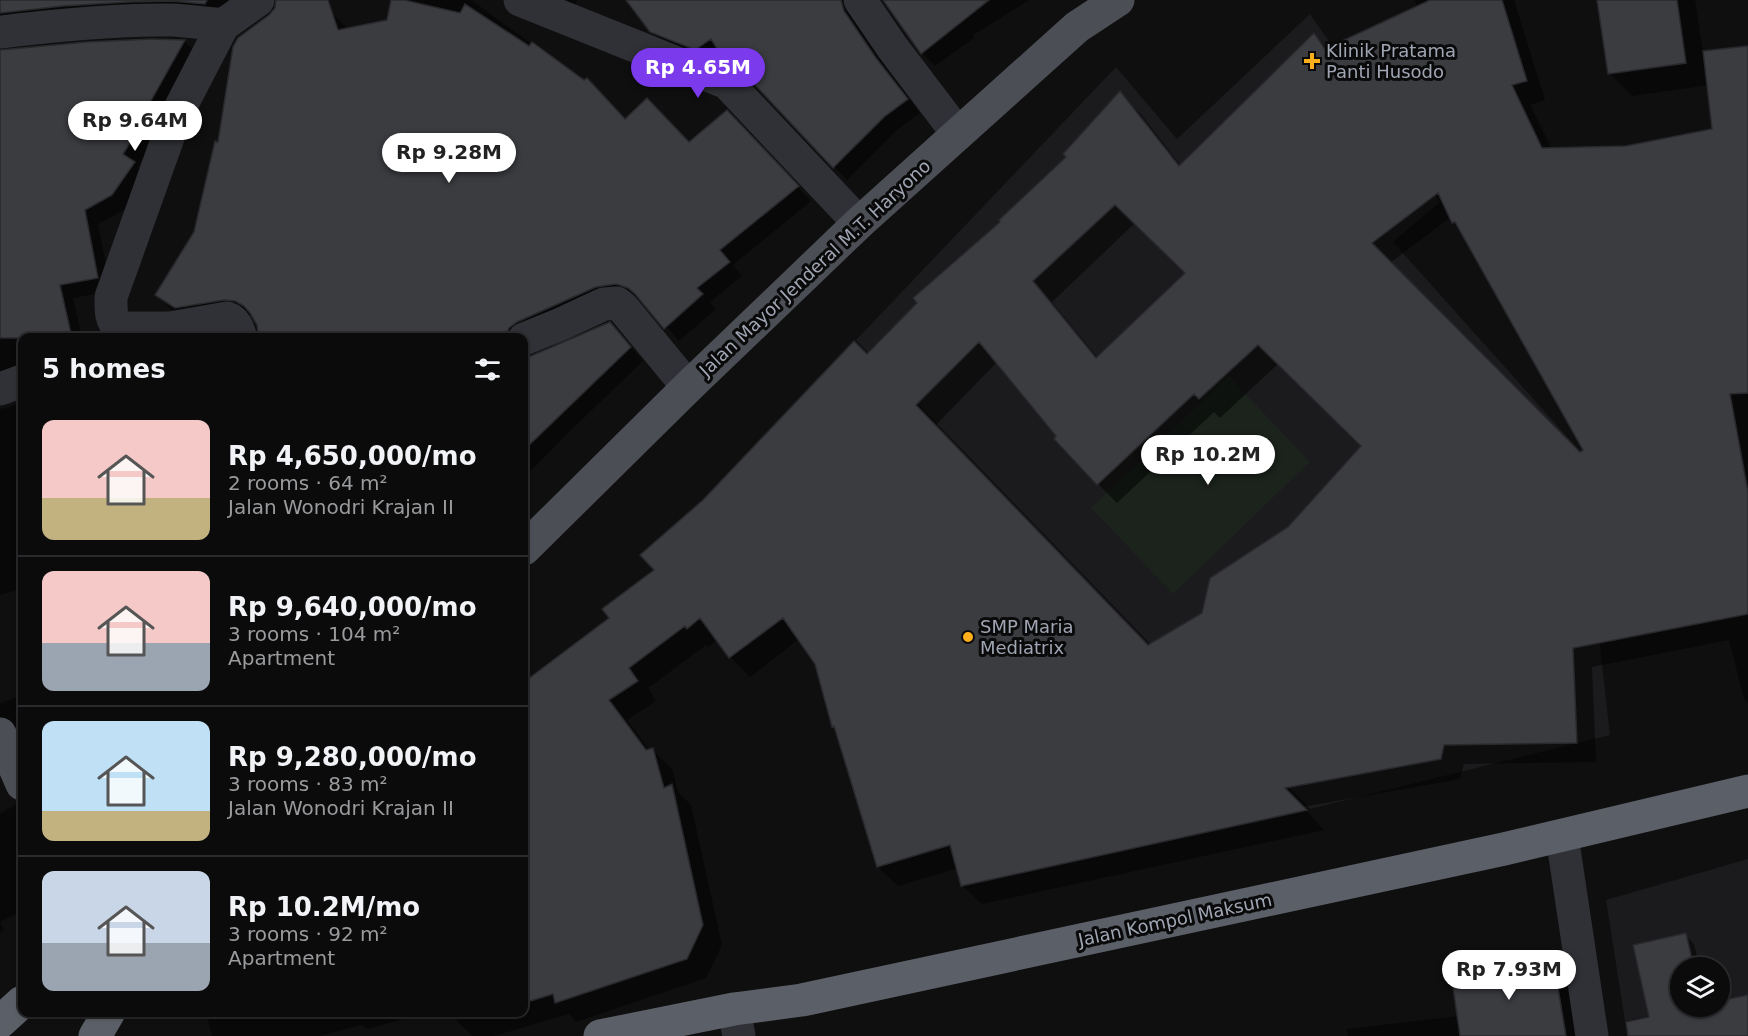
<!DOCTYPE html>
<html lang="en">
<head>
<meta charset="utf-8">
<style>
	body { margin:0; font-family:"DejaVu Sans",sans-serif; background:#19191a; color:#f1f3f6; height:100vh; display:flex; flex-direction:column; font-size:22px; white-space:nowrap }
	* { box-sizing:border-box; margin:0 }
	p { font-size:20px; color:#9a9b9d }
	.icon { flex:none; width:33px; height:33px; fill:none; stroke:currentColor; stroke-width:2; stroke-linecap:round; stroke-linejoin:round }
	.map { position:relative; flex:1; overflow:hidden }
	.drawer { position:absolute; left:18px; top:333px; width:510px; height:684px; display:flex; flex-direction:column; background:#0b0b0c; border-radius:12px; box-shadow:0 2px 4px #0004,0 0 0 2px #2b2b2d }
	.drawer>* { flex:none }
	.buttons { position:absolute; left:1670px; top:957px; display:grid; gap:12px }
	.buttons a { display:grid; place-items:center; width:60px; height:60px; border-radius:50%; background:#0b0b0c; box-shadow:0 2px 4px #0004,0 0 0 2px #2b2b2d; font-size:30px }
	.price { position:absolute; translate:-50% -51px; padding:0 14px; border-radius:21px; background:#fff; color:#222; font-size:20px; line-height:39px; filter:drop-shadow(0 2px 3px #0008) }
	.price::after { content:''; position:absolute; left:50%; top:36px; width:18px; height:14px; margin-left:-9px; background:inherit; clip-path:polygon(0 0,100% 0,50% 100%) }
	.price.current { background:#7c3aed; color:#fff }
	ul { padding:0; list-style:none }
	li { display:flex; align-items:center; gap:18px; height:150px; padding:0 24px }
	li+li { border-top:2px solid #2b2b2d }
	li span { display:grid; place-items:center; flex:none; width:168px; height:120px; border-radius:12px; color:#555 }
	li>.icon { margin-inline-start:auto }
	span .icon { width:72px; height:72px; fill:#fffc; stroke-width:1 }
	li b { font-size:26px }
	h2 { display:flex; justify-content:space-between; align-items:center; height:72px; padding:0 24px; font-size:26px }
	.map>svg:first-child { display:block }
</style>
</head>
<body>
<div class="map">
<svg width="1748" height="1036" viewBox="0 0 1748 1036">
	<rect width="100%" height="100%" fill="#0f0f10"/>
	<path fill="#1b1b1d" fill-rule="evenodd" d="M1310,14l130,188 -47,40 185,207 32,286 -300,74 -454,-469 260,-273 61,72z
		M1748,859v177l-59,-29 -64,14 -19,-121zM1680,968h39v38h-39z"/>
	<path fill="#1b231c" d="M1229,376l81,86 -137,132 -82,-86z"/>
	<path fill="#0007" fill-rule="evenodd" d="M0,0h229l-10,17 -219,17z
		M291,0h10l29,11 14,14 2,5 42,-9 5,-21 13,2 1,-2h64l113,82 41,39 64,22 51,-17 71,75 -78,64 9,11 -32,26 6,7 -37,32 -35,-40 -14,-3 -106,40h-264l-2,-13 -5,-9 -14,-3 -48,8 -20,-12 -14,-14 38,-62 25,-89z
		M553,0h24l-3,8z
		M628,0h233l-3,25 32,48 30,40 -23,17 -50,50 -92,-97 -14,-7 -15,-15 -4,-6 -13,8 -43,-18 -15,-14z
		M885,0h144l-56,35 1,3 -39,28 -13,-13z
		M1415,0h99l31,100 -15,5 22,44 74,-2 88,-16 -5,-46 -77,11 -22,-22 -11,-74h96l8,52 45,-4v655l-4,-4 -15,-59 -137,27 4,95 -132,2 -4,15 -157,28 21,23 -342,74 -20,-19 -4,-17 -60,18 -20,-19 -41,-136 -4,-5 -17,-62 -17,-25 -49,38 -20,-20 -13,-17 -9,7 -2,-2 -58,43 8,13 -29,19 23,31 2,-1 20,19 6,23 13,13 31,140 -16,33 -130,44 -7,-8 -75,22h-22l-15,-15 -2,-9h69v-328l87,-65 256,-263 201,-199 52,-63 20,19 41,53 133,-131 14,14 89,-41zM1451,217l2,5 8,8 124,220 -5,4 -190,-191zM1135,223l52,51 -89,84 -46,-56zM997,362l101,122 19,19 97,-91 6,6 59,-55 84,83 -74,82 -86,86 -55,33 -213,-221z
		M184,41l14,14 -44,86 -16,26 10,10 -22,32 -28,15 13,67 -38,7 9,40h-60v41l-22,11v-338z
		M610,324l33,37 -74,71 -45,46v-119l7,-1z
		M22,402v193l-4,-5 -18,5v-186l6,-1z
		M22,694v41l-2,-5 -4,-1 -10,2 -6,4v-31z
		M18,803h4v108l-22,11v-108z
		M0,922l4,8 -4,3z
		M1685,935l9,9 6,24h-20v38h39v-3l29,-6v39h-93z
		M1553,959l25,25 8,52h-238l-1,-7 112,-13z
		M206,1012h222l-61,17 -5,-4 -43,11h-107z"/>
	<path fill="#3b3c40" stroke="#29292d" stroke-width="1.5" fill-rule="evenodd" d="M0,0h207l-2,4 -33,-3 -44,1 -65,4 -63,7z
		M276,0h52l10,30 49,-10 4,-20h13l56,13 5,-9 64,42 3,-4 52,38 3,-2 38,41 22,-21 42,44 38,-32 72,76 -79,64 10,12 -33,26 6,6 -39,35 -29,-35 -7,-6 -12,-4 -20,3 -79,35 -8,6 -4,10h-246l-2,-13 -7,-12 -6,-7 -9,-5 -11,-1 -49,8 -20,-13 39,-63 21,-91 3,1 15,-95 5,-9 31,-23 6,-7z
		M626,0h215l3,11 32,47 32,41 -24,18 -51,51 -92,-98 -16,-8 -14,-23 -16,11 -45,-18z
		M883,0h106l-68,54z
		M1430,0h72l25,81 -15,4 30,63 84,-2 86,-17 -9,-78 45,-5v347l-18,1 18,98v122l-175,34 4,95 -133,2 -3,14 -156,29 22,22 -346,76 -11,-41 -73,22 -43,-141 -2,1 -17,-63 -32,-46 -54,40 -29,-40 -13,11 -2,-3 -56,42 9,13 -29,19 37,50 7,-2 11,40 8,-4 31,141 -16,34 -132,44 -2,-9 -29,9v-321l85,-64 -7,-9 52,-39 -14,-15 63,-55 151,-159 13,13 50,-51 -4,-5 87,-76 -1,-2 67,-63 -3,-3 57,-63 59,75 135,-133 11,16zM1438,193l14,30 3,-1 128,228 -3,2 -208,-209zM1115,205l70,68 -89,85 -63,-77zM979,342l77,94 -2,3 43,46 97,-91 5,5 59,-54 103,101 -73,81 -78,51 -8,35 -54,32 -232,-240z
		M1597,0h80l9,63 -78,11z
		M151,39l34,1 -47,84 3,2 -18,28 12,8 -23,33 -27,15 13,68 -38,7 12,53h-72v-288l87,-8z
		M610,322l21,25 -107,103v-93l7,-1z
		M1686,933l8,35h-14v38h39v-5l29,-6v41h-120l-2,-14 23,-5 -16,-72z
		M1553,958l13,78h-106l-9,-63z"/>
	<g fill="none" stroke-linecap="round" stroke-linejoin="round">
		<path stroke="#303136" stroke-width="33" d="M520,0l207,83 132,140
			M860,0l32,47 66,87
			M0,32c57,-7 115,-13 172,-12 17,1 34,3 51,5
			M241,338c-3,-9 -5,-17 -14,-20l-57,10h-51c-9,-8 -8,-19 -8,-31l64,-179 48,-93 35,-25
			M524,339l37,-15 43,-20 13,-1 6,5 65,79
			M0,389l22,-8
			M1562,836l30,200
			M734,1009l5,27"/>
		<path stroke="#4c4e55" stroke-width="33" d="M524,549l164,-162 171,-164 218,-196 41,-27
			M0,734l22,50"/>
		<path stroke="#5b5f67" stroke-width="33" d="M0,1022l22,-20
			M95,1036l14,-24
			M600,1036l134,-27 68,-9 702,-151 244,-58"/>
	</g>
	<g fill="#fcae1b" stroke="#0a0a0b" stroke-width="2">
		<path d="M1309 52h6v6h6v6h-6v6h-6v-6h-6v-6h6z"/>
		<circle cx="968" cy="637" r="6"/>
	</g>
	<g text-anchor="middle" stroke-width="6" stroke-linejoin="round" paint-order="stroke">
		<g font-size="18" fill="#9fa5b2" stroke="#0a0a0b" text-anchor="start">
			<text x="1326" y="57">Klinik Pratama<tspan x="1326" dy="21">Panti Husodo</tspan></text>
			<text x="980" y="633">SMP Maria<tspan x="980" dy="21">Mediatrix</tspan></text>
		</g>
		<g font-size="18" fill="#9fa5b2" stroke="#0a0a0b">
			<text transform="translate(815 268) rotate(-43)" y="6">Jalan Mayor Jenderal M.T. Haryono</text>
			<text transform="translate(1175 920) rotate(-12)" y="6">Jalan Kompol Maksum</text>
		</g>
	</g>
</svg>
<div class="buttons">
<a><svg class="icon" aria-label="layers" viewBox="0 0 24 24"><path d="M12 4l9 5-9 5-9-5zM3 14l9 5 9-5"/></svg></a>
</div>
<b class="price current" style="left:698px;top:99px">Rp 4.65M</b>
<b class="price" style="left:135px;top:152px">Rp 9.64M</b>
<b class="price" style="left:449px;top:184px">Rp 9.28M</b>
<b class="price" style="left:1208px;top:486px">Rp 10.2M</b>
<b class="price" style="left:1509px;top:1001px">Rp 7.93M</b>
<section class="drawer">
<h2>5 homes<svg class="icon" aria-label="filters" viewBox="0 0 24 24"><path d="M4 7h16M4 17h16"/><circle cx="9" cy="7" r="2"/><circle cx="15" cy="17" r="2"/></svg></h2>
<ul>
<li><span style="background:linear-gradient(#f6c9c9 65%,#c2b280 0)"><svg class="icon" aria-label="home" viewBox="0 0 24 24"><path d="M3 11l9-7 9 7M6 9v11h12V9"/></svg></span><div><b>Rp 4,650,000/mo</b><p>2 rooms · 64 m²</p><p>Jalan Wonodri Krajan II</p></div></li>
<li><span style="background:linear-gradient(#f6c9c9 60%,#9aa5b1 0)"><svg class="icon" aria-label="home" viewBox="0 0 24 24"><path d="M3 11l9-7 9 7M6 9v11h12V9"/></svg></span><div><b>Rp 9,640,000/mo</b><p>3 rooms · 104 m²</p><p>Apartment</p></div></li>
<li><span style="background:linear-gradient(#bfe0f5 75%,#c2b280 0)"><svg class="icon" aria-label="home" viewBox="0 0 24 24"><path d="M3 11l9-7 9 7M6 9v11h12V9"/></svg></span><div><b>Rp 9,280,000/mo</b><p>3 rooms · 83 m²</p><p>Jalan Wonodri Krajan II</p></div></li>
<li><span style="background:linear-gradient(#c9d6e8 60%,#9aa5b1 0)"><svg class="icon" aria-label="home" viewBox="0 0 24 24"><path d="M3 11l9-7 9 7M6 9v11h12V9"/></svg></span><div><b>Rp 10.2M/mo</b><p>3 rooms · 92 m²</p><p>Apartment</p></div></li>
</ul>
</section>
</div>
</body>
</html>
